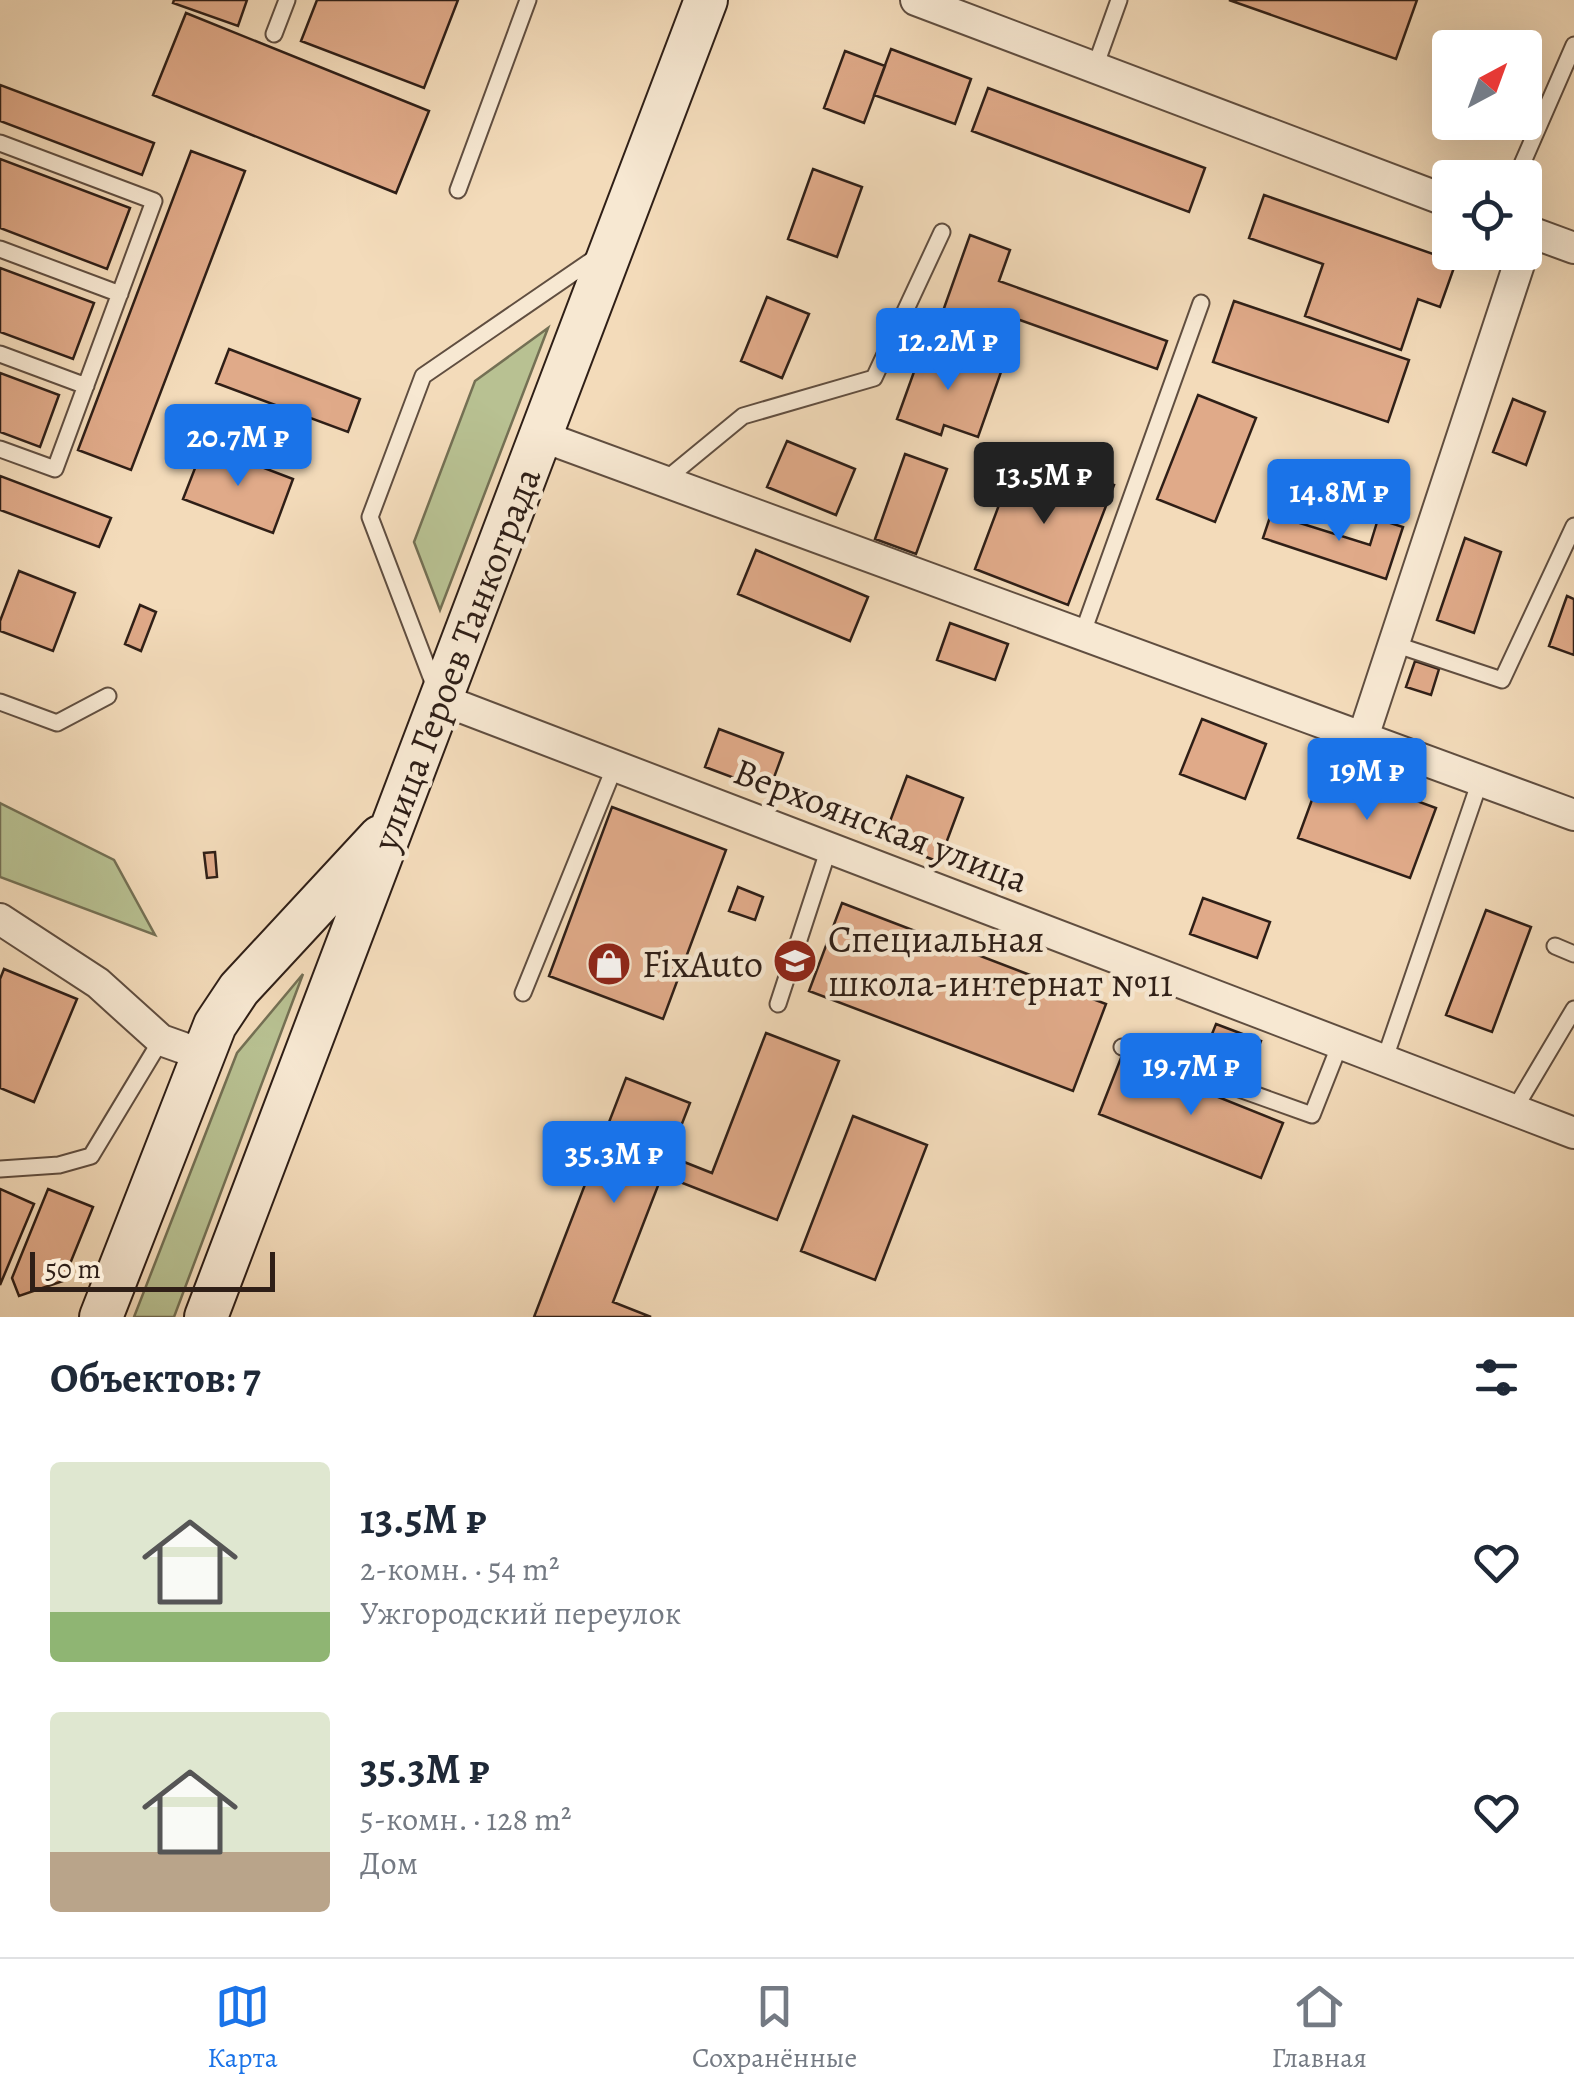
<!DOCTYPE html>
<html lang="ru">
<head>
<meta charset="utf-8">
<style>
	body { margin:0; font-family:Alegreya,serif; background:#f2f2f3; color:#1f2937; height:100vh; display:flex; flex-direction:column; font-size:38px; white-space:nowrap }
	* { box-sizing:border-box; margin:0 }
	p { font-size:32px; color:#747a83 }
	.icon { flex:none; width:55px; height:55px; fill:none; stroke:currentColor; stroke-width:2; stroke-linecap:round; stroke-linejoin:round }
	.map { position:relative; height:1317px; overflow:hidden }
	.panel { display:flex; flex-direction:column; background:#fff; flex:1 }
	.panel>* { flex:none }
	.needle { width:65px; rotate:41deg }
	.tools { position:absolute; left:1432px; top:30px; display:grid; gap:20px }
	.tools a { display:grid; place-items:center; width:110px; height:110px; border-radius:10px; background:#fff; box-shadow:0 10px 40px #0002; font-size:50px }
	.scale { position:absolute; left:30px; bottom:25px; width:245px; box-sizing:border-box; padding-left:10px; border:5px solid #2f1f17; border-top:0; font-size:28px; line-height:35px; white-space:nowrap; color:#2f1f17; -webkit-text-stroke:8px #f7e8d2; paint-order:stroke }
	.price { position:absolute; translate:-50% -85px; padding:0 22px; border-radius:10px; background:#1a73e8; color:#fff; font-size:32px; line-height:65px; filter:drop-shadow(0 2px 5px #0008) }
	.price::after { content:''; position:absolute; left:50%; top:60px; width:30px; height:22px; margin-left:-15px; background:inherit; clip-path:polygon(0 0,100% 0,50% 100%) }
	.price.on { background:#222; color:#fff }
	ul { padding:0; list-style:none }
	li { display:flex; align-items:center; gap:30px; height:250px; padding:0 50px }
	li span { display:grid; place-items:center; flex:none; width:280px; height:200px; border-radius:10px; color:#555 }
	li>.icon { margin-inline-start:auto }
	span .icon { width:120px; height:120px; fill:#fffc; stroke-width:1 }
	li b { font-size:42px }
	h2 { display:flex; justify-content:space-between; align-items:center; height:120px; padding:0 50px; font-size:42px }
	.menu { display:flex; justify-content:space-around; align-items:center; height:140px; border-top:2px solid #e0e1e3; background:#fff; font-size:28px; color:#747a83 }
	.menu a { display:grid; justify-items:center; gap:5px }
	.menu .on { color:#1a73e8 }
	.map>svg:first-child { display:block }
</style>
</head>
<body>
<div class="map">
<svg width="1574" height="1317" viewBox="0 0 1574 1317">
	<rect width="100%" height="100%" fill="#f3dbba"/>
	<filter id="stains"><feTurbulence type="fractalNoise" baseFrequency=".002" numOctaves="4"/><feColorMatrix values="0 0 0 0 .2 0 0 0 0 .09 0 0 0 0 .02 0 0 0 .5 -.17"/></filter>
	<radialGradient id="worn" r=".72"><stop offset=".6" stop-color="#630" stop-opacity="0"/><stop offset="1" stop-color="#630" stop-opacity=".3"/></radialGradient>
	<path fill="#b8c192" stroke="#747054" stroke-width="2.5" d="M548,328l-108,282 -26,-68 61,-161z
		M0,803l114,57 41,75 -155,-58z
		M303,974l-129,343h-40l103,-264z"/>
	<path fill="#e0aa89" stroke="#2f1f17" stroke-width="2.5" d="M174,0h73l-9,26 -65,-23z
		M317,0h141l-34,88 -123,-47z
		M1229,0h188l-21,59z
		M186,13l243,98 -33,82 -243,-98z
		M891,49l80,30 -16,45 -81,-29z
		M845,51l40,15 -21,57 -40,-15z
		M0,85l154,58 -12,32 -142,-54z
		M988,88l217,80 -16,44 -217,-81z
		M191,151l54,20 -114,299 -53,-20z
		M0,159l130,49 -23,61 -107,-41z
		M813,169l49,18 -25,70 -49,-18z
		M1264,195l192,67 -16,45 -22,-8 -17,51 -96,-34 18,-52 -74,-26z
		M970,235l40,15 -11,31 168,60 -10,28 -165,-59 -6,16 -43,-15z
		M0,268l94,35 -21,56 -73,-27z
		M767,297l42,17 -27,64 -41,-17z
		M1234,301l175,59 -21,62 -175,-60z
		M924,344l77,28 -23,65 -34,-12 -3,10 -44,-16z
		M229,349l131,50 -12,33 -132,-49z
		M0,373l59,22 -19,52 -40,-15z
		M1198,395l58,23 -41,104 -58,-23z
		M1513,399l32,13 -19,53 -33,-13z
		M787,441l68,28 -19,46 -69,-28z
		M204,445l89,34 -20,54 -90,-34z
		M1020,449l94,36 -46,120 -93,-36z
		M905,454l42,15 -31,85 -41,-15z
		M0,476l111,42 -12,29 -99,-37z
		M1271,514l99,31 8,-26 25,8 -17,52 -123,-41z
		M1465,538l36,14 -27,81 -37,-13z
		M756,550l112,47 -18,44 -112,-47z
		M19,571l56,22 -22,58 -53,-20v-10z
		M1567,596l7,3v56l-25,-9z
		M140,605l16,7 -15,39 -16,-7z
		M950,623l58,21 -13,36 -58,-20z
		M1415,661l24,8 -8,26 -25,-8z
		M1202,719l64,25 -21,55 -65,-25z
		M719,729l64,24 -14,38 -64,-24z
		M1324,767l112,41 -26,70 -112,-40z
		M907,776l56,22 -24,64 -56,-22z
		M612,807l114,43 -63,169 -114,-43z
		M215,852l2,25 -10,1 -3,-25z
		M738,887l25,10 -8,23 -26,-9z
		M1203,898l67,24 -13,36 -67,-24z
		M842,903l264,101 -33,87 -264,-100z
		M1486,910l45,17 -39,105 -46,-17z
		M4,969l73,30 -43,103 -34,-14v-109z
		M1216,1024l45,17 -10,25 -45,-17z
		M766,1033l73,28 -62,159 -115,-45 7,-19 43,17z
		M1121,1058l162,65 -22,55 -162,-64z
		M626,1078l64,25 -77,199 38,15h-117z
		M853,1116l74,29 -52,135 -74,-29z
		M0,1189l34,15 -34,81z
		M48,1189l45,18 -30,74 -44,15 -7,-18z"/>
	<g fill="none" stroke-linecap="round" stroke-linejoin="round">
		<defs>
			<path id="service" d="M274,34l13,-34
				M1095,67l24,-67
				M0,143l154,58 -99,268 -55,-20
				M1516,178l58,-133
				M458,190l70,-190
				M0,249l120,45
				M0,354l86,32
				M664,481l79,-65 131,-38 68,-146
				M1082,635l119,-332
				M1394,644l108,36 72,-154
				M436,690l-66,-173 53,-141 175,-120
				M0,702l57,21 51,-27
				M1555,946l19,8
				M523,993l92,-227
				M778,1004l51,-156
				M1122,1047l190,68 28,-71
				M1384,1061l96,-280
				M1514,1110l60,-101
				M0,1169l59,-4 32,-9 70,-116"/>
			<path id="minor" d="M916,0l534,202
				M1525,230l49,18
				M541,436l1033,379
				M440,699l1134,434
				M1363,737l160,-485
				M0,919l98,64 63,57 42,15"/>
			<path id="secondary" d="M101,1317l114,-292 24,-36 141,-152
				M206,1317l500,-1317"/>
		</defs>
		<use href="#service" stroke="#604e40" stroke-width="19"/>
		<use href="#minor" stroke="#604e40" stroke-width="34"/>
		<use href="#secondary" stroke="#2f1f17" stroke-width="46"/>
		<use href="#service" stroke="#f7e8d2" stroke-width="15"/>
		<use href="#minor" stroke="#f7e8d2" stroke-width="30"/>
		<use href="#secondary" stroke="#f7e8d2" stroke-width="42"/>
	</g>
	<defs>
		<symbol id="school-disc" viewBox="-11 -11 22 22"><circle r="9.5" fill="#8f2418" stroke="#f7e8d2"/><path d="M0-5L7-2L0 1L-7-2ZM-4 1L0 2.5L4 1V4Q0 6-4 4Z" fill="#fff"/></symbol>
		<symbol id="shop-disc" viewBox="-11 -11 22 22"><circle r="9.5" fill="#8f2418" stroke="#f7e8d2"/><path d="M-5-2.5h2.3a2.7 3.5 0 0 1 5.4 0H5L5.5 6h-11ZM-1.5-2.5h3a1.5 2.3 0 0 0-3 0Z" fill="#fff"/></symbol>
	</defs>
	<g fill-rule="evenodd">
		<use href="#school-disc" x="770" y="936" width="50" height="50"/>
		<use href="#shop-disc" x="584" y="939" width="50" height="50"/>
	</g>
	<g text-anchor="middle" stroke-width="9" stroke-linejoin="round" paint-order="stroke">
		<g font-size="38" fill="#2f1f17" stroke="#f7e8d2">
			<text transform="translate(456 659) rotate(-69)" y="13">улица Героев Танкограда</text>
			<text transform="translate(881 825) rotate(21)" y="13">Верхоянская улица</text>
		</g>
		<g font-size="38" fill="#2f1f17" stroke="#f7e8d2" text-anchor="start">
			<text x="828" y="952">Специальная<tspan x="828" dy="44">школа-интернат №11</tspan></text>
			<text x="642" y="977">FixAuto</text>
		</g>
	</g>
	<rect width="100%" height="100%" filter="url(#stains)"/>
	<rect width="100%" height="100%" fill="url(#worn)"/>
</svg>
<div class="tools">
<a><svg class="needle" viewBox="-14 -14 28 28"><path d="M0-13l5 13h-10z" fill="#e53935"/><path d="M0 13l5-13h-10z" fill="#747a83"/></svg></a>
<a><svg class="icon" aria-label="locate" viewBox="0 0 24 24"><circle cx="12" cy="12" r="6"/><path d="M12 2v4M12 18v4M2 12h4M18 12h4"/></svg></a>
</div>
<div class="scale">50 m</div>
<b class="price" style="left:948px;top:393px">12.2M ₽</b>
<b class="price" style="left:238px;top:489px">20.7M ₽</b>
<b class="price on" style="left:1044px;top:527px">13.5M ₽</b>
<b class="price" style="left:1339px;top:544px">14.8M ₽</b>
<b class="price" style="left:1367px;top:823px">19M ₽</b>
<b class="price" style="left:1191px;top:1118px">19.7M ₽</b>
<b class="price" style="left:614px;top:1206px">35.3M ₽</b>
</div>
<section class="panel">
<h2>Объектов: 7<svg class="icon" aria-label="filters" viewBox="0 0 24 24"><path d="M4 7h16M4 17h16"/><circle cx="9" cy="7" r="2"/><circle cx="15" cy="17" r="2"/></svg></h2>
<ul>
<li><span style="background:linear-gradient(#dfe7d0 75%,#8fb573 0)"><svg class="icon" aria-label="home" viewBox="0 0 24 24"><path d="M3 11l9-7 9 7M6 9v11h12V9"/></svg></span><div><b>13.5M ₽</b><p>2-комн. · 54 m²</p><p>Ужгородский переулок</p></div><svg class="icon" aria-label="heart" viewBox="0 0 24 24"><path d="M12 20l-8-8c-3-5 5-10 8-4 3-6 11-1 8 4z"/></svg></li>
<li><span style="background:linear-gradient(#dfe7d0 70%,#b9a48a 0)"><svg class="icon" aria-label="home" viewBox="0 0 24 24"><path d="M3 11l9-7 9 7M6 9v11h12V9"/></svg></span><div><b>35.3M ₽</b><p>5-комн. · 128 m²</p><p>Дом</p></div><svg class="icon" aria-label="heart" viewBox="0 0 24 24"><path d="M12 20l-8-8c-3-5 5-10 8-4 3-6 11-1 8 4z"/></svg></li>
</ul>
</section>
<nav class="menu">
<a class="on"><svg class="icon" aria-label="map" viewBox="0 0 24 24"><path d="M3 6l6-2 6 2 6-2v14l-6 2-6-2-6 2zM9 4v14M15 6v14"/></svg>Карта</a>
<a><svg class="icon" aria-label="saved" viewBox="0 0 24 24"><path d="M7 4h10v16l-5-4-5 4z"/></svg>Сохранённые</a>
<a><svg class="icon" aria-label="home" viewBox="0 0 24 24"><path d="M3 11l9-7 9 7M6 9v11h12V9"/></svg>Главная</a>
</nav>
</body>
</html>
